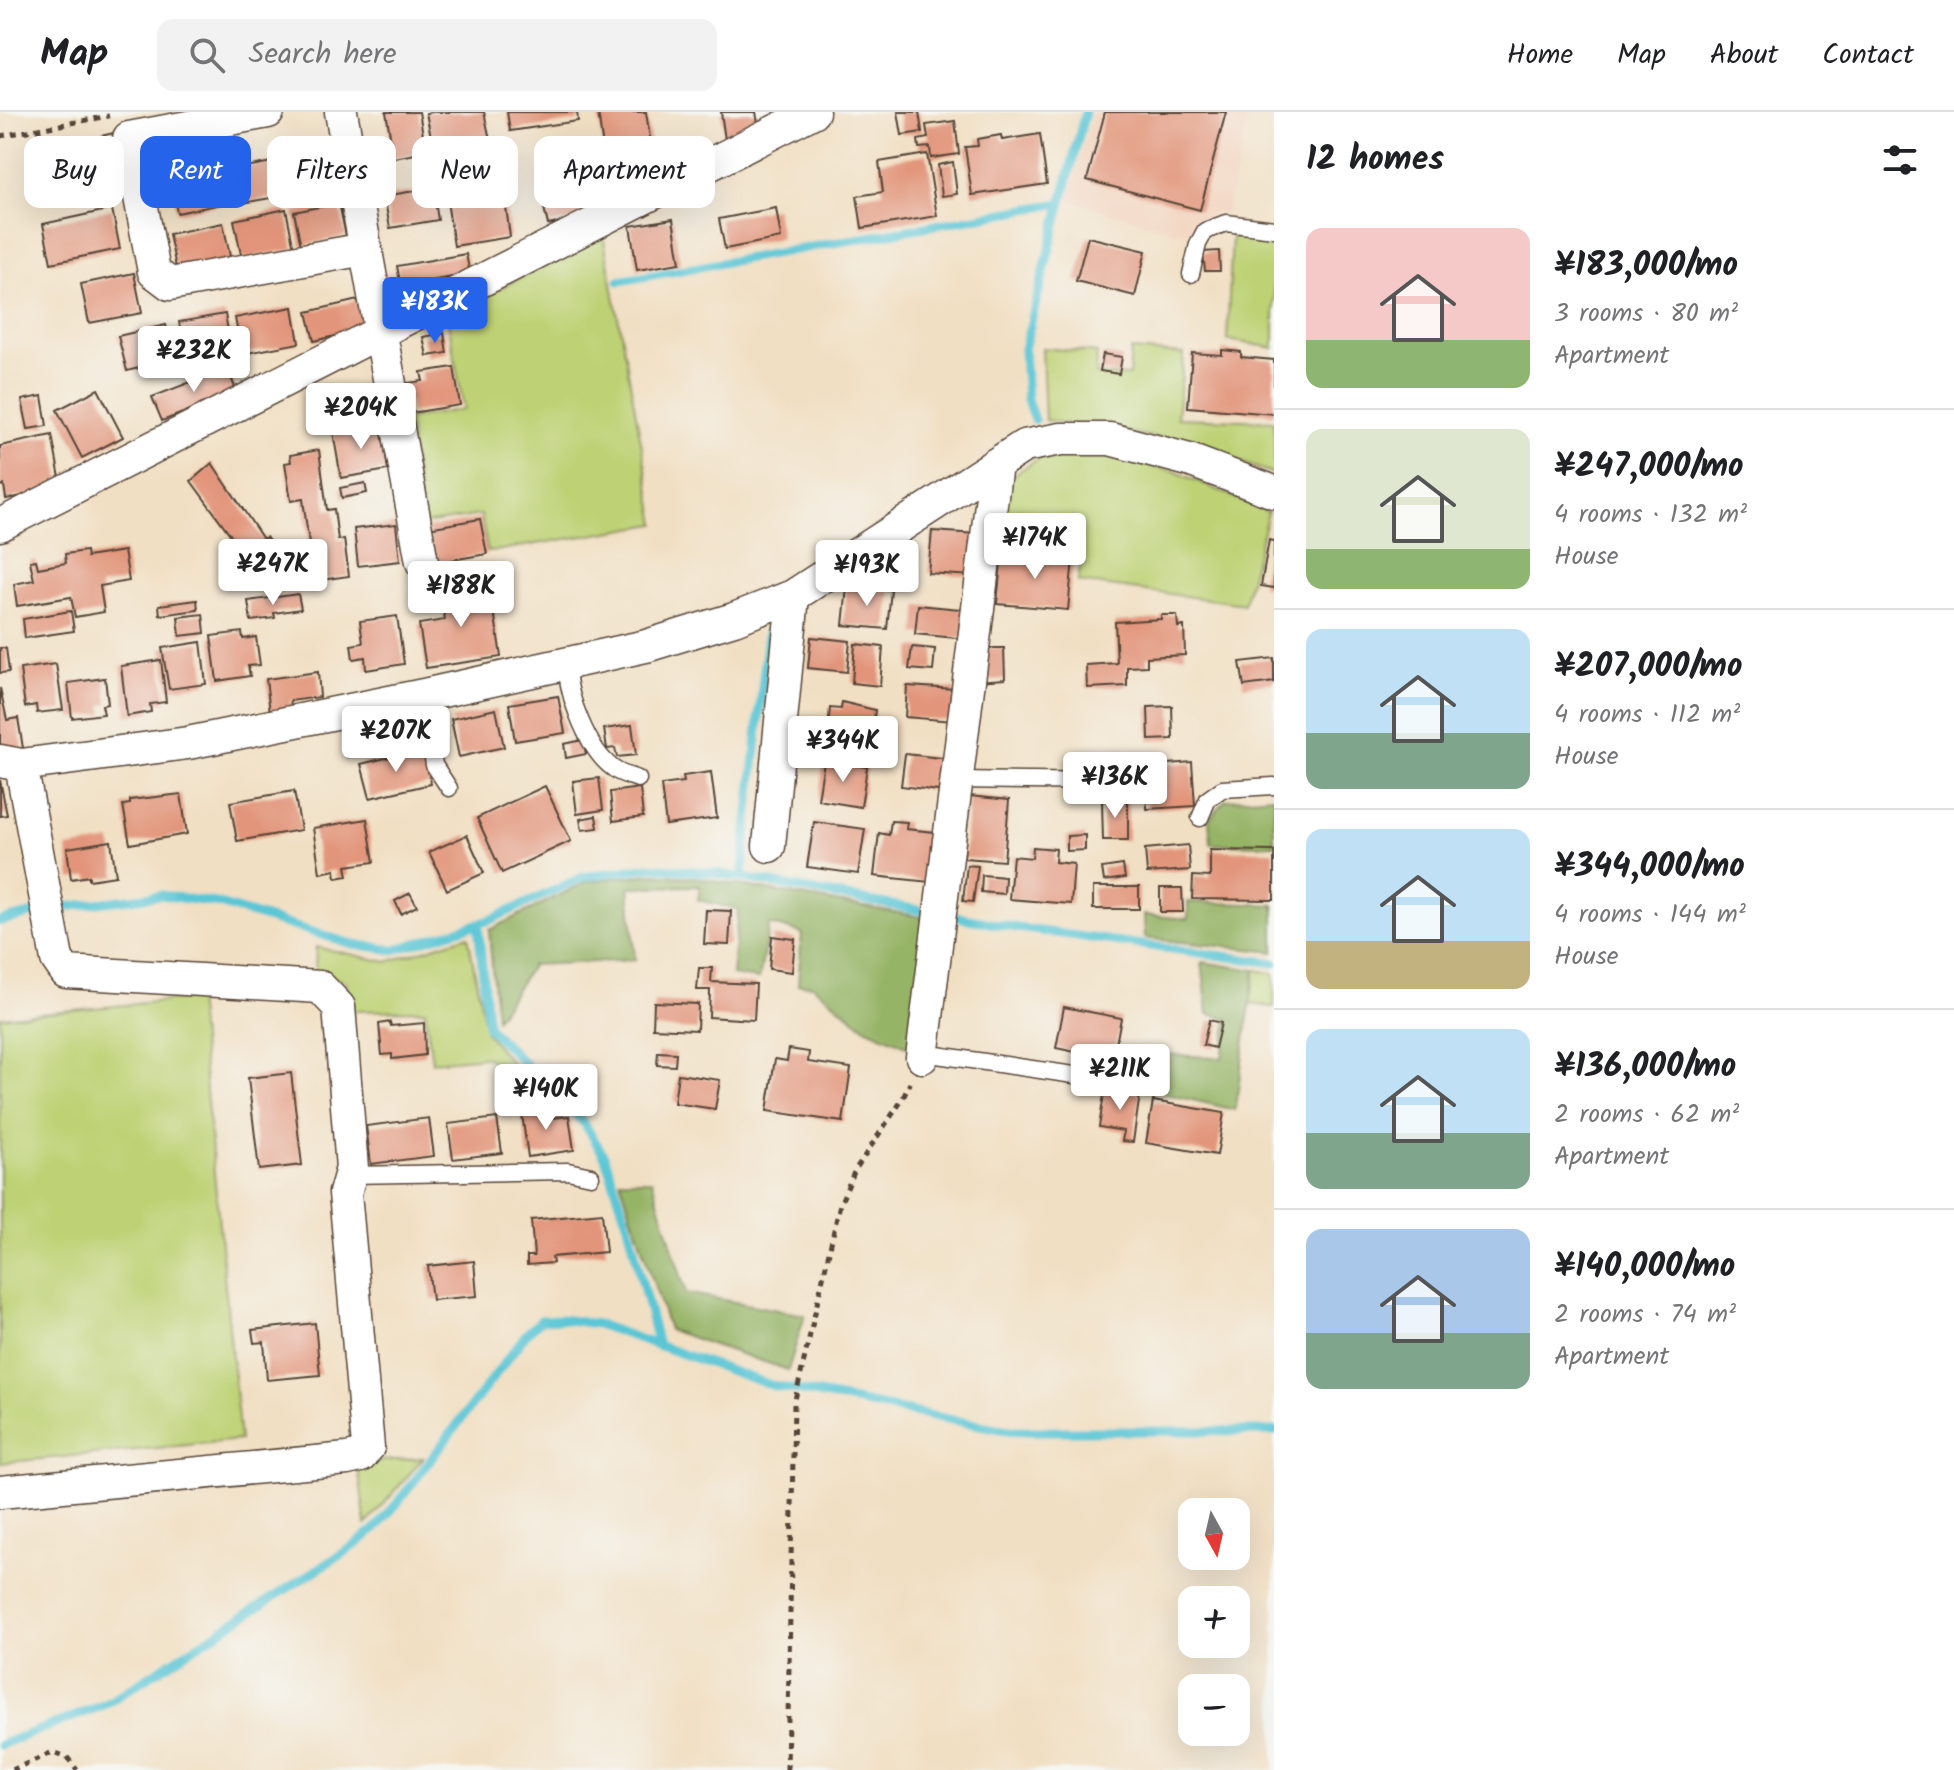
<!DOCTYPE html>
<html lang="en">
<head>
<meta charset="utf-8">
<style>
	body { margin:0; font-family:Kalam,sans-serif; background:#f2f2f2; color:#202124; height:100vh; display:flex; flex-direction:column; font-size:30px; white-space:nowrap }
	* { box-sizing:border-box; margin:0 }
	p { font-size:26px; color:#757577 }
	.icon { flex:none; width:44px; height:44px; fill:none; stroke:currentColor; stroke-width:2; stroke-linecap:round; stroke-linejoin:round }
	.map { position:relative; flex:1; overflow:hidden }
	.panel { display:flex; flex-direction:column; background:#fff; width:680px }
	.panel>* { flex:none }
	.guide { position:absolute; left:24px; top:24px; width:760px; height:72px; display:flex; gap:16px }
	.needle { width:52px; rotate:172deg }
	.fabs { position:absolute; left:1178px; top:1386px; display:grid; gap:16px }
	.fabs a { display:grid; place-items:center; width:72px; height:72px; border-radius:16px; background:#fff; box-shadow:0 8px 32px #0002; font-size:40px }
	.price { position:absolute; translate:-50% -68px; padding:0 18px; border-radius:8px; background:#fff; color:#222; font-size:26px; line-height:52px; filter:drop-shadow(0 2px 4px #0008) }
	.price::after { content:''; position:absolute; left:50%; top:48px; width:24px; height:18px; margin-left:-12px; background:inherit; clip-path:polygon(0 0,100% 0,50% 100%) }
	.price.on { background:#2563eb; color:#fff }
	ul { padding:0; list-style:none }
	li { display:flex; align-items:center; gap:24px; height:200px; padding:0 32px }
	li+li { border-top:2px solid #e0e0e0 }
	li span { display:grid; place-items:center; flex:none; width:224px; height:160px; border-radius:16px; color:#555 }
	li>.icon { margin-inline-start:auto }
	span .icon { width:96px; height:96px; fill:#fffc; stroke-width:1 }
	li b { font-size:34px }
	h2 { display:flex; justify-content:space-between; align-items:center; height:96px; padding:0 32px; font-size:34px }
	.tag { padding:0 28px; border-radius:16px; background:#fff; box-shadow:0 8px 32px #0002; font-size:28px; line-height:72px }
	.tag.on { background:#2563eb; color:#fff }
	header { display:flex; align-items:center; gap:48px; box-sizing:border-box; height:112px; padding:0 40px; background:#fff; border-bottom:2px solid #e0e0e0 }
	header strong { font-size:38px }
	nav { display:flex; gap:44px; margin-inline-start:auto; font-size:28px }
	.search { width:560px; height:72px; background:#f2f2f2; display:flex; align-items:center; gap:20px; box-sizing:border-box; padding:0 28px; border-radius:16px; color:#757577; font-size:30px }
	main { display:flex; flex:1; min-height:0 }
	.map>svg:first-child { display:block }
</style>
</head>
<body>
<header>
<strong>Map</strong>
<div class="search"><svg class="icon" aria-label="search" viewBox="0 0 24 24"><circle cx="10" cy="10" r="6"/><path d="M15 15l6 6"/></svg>Search here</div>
<nav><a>Home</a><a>Map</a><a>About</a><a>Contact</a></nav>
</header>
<main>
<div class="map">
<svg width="1274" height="1658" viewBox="0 0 1274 1658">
	<rect width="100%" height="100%" fill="#f6f6f2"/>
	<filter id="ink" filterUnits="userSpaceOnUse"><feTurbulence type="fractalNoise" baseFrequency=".0125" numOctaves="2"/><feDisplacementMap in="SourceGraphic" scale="16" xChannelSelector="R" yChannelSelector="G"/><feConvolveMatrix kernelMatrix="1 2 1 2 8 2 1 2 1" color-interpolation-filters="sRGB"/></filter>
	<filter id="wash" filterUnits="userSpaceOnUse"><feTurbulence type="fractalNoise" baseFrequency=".006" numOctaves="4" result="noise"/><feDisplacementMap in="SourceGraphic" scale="32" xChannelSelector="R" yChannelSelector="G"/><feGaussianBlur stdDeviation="1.8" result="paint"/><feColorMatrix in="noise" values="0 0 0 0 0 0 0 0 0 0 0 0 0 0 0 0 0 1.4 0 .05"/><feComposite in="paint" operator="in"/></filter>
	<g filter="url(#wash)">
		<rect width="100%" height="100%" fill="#f1dfc3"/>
		<path fill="#f3d4bf" d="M1093,0h157l-24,101h-13l-26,22 -119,-35z"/>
		<path fill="#bed275" stroke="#7c7e4a" stroke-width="2" d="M603,123l53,289 -168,28 -7,-37 -57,9 -17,-105 57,-10 -17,-93z
			M1232,124l42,7v105l-47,-8z
			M1042,236l55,5 -1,22 33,1 2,-26 53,4 -7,64 97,3v53l-105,-37 -1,2 -123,-19z
			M1088,340l86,19 94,41 -24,92 -166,-22 4,-29 -81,-8 5,-65 34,-23z
			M468,824l18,96 34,42 -35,-17 -53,5 -7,-52 -75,1 -4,-30 -31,-8 1,-26 71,15z
			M1255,858l19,3v34l-24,-3z
			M197,886l43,442 -240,23v-446z
			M423,1346l-57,67 -8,-58 22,-6z"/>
		<path fill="#96b466" stroke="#686f42" stroke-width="2" d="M1274,684v49l-63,-1 -2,-25 16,-19z
			M652,762l47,4 234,41 -17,131 -49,-21 -55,-44 -14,-1 4,-51 -33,-9 -10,55 -27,-4 6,-66 -40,-9 2,-14 -71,1 6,73 -103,5 -36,54 -7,-89 99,-49z
			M1188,790l86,3v47l-129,-14 -1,-23 44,4z
			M1202,850l53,8 -20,140 -73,-17v-39l60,4 6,-39 -20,-5z
			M620,1068h32l34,113 119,22 -17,55 -119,-40z"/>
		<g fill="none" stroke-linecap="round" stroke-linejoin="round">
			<path stroke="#5bc6d5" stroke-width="9" d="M619,169l441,-78
				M1034,308l-7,-21 -3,-50 61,-237
				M742,766l26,-245
				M0,809l57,-13 104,-13 55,8 136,41 42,6 96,-30 93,-43 67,-10 66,6 302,55 256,35
				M478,812l10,103 96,96 21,34 23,68 30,121
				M0,1633l104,-40 250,-159 23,-19 22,-26 128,-168 14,-13 20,-1 36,5 174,61 240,46h263"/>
		</g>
		<g id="blocks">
			<path fill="#e2957a" d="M386,0h33l7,40 -32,6z
				M433,0h51l9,42 -56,11 -11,-52z
				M507,0h70l1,9 -68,10z
				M598,0h48l10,65 -48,7z
				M721,0h35l4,23 -35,5z
				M898,0h21l3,20 -20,3z
				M1105,0h121l-26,98 -113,-30z
				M955,9l4,33 -28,4 -1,-11 -11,1 -1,-8 10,-2 -2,-13z
				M118,20l7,25 -18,5 -6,-26z
				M1040,22l7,50 -75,11 -7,-48 13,-1 -1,-7 24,-4 1,5z
				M337,38l7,35 -43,9 -7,-36z
				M927,42l10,62 -75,12 -5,-32 26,-4 -4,-30z
				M282,48l6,35 -51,9 -6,-34z
				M953,50l4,32 -15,2 -4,-31z
				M220,58l7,33 -50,10 -6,-33z
				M596,71l7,30 -55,12 -7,-30z
				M433,76l5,32 -48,8 -6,-32z
				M504,80l6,45 -56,9 -7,-45z
				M339,91l7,33 -45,10 -7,-34z
				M776,96l5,30 -56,11 -6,-30z
				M112,97l8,40 -69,14 -8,-39z
				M286,97l8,40 -52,10 -8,-39z
				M673,107l7,44 -43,7 -7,-44z
				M223,111l8,38 -54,11 -8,-38z
				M1088,125l58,14 -11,45 -59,-15z
				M1219,139l1,20h-15l-2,-19z
				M466,142l4,20 -35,6 3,11 -35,7 -6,-32z
				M134,161l8,40 -53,10 -8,-39z
				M358,188l7,29 -51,12 -7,-29z
				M293,195l6,36 -57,11 -7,-36z
				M225,202l7,39 -46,8 -7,-39z
				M166,213l8,34 -47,12 -9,-35z
				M444,221l3,20 -20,3 -4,-19z
				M1222,238l19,2v5l33,3v54l-86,-7 4,-54 30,2z
				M1103,242l19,3 -3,17 -19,-3z
				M454,255l6,38 -49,8 -4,-30 16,-2 -2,-9z
				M227,256l10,24 -75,29 -10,-24z
				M98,277l25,48 -41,21 -25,-48z
				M42,284l5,30 -19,3 -6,-29z
				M381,312l7,46 -47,8 -8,-46z
				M52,323l10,54 -56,10 -2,-14 -4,1v-40z
				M319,338l8,60 7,-1 4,31 6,-1 5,37 -35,5 -11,-82 -12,2 -6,-38 6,-1 -1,-7z
				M212,351l51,76 3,-2 25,37 -20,16 -80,-109z
				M365,371l2,10 -25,5 -2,-10z
				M480,407l7,35 -53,9 -6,-35z
				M396,412l4,37 -42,5 -4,-37z
				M932,419l44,3 -3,42 -45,-3z
				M1269,428l5,1v47l-13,-2z
				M86,439l1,6 37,-6 5,30 -29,5 4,26 -29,5 -4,-20 -54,9 -3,-22 20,-4 -4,-19 6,-1 2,8 28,-5 -1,-9z
				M1002,440l71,6 -5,52 -71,-6z
				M471,468l1,13 8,-1 2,13 11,-2 8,54 -75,11 -7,-44 26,-4 -5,-35z
				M847,475l44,3 -4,39 -44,-4z
				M298,482l3,15 -27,4 1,5 -24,3 -3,-20z
				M197,488l1,10 -38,5 -1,-10z
				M918,493l52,5 -3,29 -52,-5z
				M71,499l3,20 -49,7 -2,-19z
				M203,502l2,19 -25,3 -2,-19z
				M1161,503h16l1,12 6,-1 1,29 -38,2v9l-20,1v19l-40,2 -1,-23 31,-2 -2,-41 46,-3z
				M397,504l7,48 -38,6 -1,-13 -12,2 -2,-14 12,-2 -3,-22z
				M242,520l1,7 13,-2 4,28 -12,1 2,10 -33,5 -6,-45z
				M811,525l39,4 -3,31 -39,-4z
				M201,530l5,42 -37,5 -7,-41z
				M855,532l28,3 -3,39 -28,-3z
				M912,535l23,2 -2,22 -24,-2z
				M0,536h6l3,24 -9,1z
				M979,536h25l1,31 -28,2z
				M1274,546v24l-30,4 -4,-24z
				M161,548l5,42 -16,2 1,8 -24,4 -6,-50z
				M56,552l7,46 -26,3 -1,-8 -11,2 -5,-38z
				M318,560l2,25 -30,4 2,9 -22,2 -4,-33z
				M105,566l3,26 -6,1 2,9 -32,4 -4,-35z
				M907,574l48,3 -2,32 -48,-4z
				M0,576l7,32 11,-2 5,30 -23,3z
				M558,584l7,37 -50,8 -6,-37z
				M842,590l33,8 -4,33 -44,-4 3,-31 11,1z
				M1172,594l1,33 -24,1 -1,-33z
				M496,597l8,38 -45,10 -8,-38z
				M365,607l6,33 -24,5 -6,-33z
				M632,613l4,30 -19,2 -2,-9 -8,1 -3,-20z
				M583,628l3,14 -20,4 -2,-14z
				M423,637l8,35 -61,14 -9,-34z
				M905,642l45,5 -4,33 -45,-6z
				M824,649l43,6 -6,40 -43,-7z
				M1192,650l3,44 -48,3 -2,-43z
				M711,660l6,46 -51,7 -5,-40 23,-3 -1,-6z
				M599,666l4,32 -26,4 -4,-33z
				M0,668l7,35 -7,1z
				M545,674l26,55 -69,32 -25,-55z
				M640,676l3,29 -30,4 -3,-29z
				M294,679l7,39 -64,11 -7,-39z
				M181,682l6,40 -57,10 -7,-39 7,-1v-4z
				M969,684l40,4 -5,61 -40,-3z
				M1102,689h26v39h-25z
				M596,704l2,12 -16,2 -2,-11z
				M367,707l7,43 -28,4 2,10 -12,2 -1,-8 -15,3 -7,-45z
				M891,709l16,1 -1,7 39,4 -6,50 -65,-7 5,-43 10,2z
				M814,710l51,7 -7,45 -51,-7z
				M467,723l17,38 -37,17 -18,-38z
				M1085,723v15l-18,1v-15z
				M111,729l5,35 -27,4v-4l-18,3 -4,-31z
				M1188,733l2,25 -43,3 -2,-24z
				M1033,735l23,2 -1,13 19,2 -3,40 -62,-5 4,-43 19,2z
				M1210,738l64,1v49l-82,-1 1,-23 17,1z
				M967,753l11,1 -5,36 -10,-1z
				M1123,753l2,13 -21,3 -2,-13z
				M982,763l23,2 -1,17 -23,-2z
				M1093,775h46v22h-46z
				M1160,776h22l1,24h-23z
				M410,781l7,13 -16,8 -6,-13z
				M706,798l25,1 -2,34 -25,-1z
				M772,824l23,3 -3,33 -23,-3z
				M699,856h13l-1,14 45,2 -2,36 -45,-3 1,-27h-13z
				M654,890l44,2 -1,26 -44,-2z
				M1064,895l57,11 -8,42 -57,-12z
				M1209,908l12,3 -6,25 -12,-3z
				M390,910l1,4 33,-3 1,32 -33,4v-5l-10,1 -3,-31z
				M789,937l20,3 -1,10 43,6 -8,54 -76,-11 8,-52 12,2z
				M658,940l18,1 -1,13 -18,-1z
				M291,961l11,92 -43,5 -11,-92z
				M678,962l42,6 -5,29 -41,-6z
				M1105,976l35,6 -7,48 -11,-1 2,-10 -25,-4z
				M1153,989l71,12 -7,42 -71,-12z
				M543,992l1,15 25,-3 5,34 -46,7 -7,-50z
				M429,1006l5,38 -63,8 -5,-38z
				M497,1006l5,35 -49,6 -5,-35z
				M602,1101l4,39 -54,5 1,6 -26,2v-9h7l-3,-36z
				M474,1149l3,35 -45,4 -4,-34z
				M315,1211l5,52 -53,5 -3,-38 -10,1 -2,-13z"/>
		</g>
	</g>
	<g filter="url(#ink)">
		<use href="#blocks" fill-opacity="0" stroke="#564537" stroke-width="2"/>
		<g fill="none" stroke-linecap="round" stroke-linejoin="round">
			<defs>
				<path id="lane" d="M1191,162l7,-30 7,-13 21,-8 48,6
					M567,553c0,30 21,86 47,104 6,5 16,7 24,10
					M424,583l10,70 15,23
					M956,668l157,2
					M1200,706l8,-19 14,-10 52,-3
					M923,941l151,22
					M350,1063l218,-4 23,5"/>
				<path id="street" d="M268,0l-139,26 25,134 16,12 195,-35
					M341,0l81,450
					M0,413l813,-413
					M0,649l21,4 167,-22 236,-48 222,-49 88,-27 59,-23 231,-150 37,-7h49l79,21 85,32
					M769,734l24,-250
					M922,945l74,-593
					M0,1380l347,-33 14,-3 7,-9 -23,-254 7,-25 -13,-161 -19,-20 -254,-15 -9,-13 -36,-194"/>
			</defs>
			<use href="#lane" stroke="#564537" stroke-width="19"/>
			<use href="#street" stroke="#564537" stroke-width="35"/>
			<path stroke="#564537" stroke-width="5" stroke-dasharray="6 6" stroke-linecap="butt" d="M0,24l109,-20
				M12,1658l41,-18 14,5 10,13
				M787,1658l7,-366 46,-200 15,-34 47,-70 8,-17"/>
			<use href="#lane" stroke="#fff" stroke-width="16"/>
			<use href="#street" stroke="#fff" stroke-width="32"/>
		</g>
	</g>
</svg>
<div class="fabs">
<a><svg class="needle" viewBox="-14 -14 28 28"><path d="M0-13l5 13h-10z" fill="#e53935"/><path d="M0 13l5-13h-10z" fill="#757577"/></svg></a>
<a>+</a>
<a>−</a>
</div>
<b class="price on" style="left:435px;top:233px">¥183K</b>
<b class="price" style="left:194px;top:282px">¥232K</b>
<b class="price" style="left:361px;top:339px">¥204K</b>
<b class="price" style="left:1035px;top:469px">¥174K</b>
<b class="price" style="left:273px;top:495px">¥247K</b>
<b class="price" style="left:867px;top:496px">¥193K</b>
<b class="price" style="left:461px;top:517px">¥188K</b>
<b class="price" style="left:396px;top:662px">¥207K</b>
<b class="price" style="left:843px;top:672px">¥344K</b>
<b class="price" style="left:1115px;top:708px">¥136K</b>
<b class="price" style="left:1120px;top:1000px">¥211K</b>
<b class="price" style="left:546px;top:1020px">¥140K</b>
<div class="guide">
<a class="tag">Buy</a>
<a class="tag on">Rent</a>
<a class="tag">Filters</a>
<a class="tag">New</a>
<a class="tag">Apartment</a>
</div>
</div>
<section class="panel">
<h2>12 homes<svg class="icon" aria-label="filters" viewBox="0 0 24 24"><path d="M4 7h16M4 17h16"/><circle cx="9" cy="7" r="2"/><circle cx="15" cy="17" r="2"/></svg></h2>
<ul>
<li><span style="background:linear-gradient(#f6c9c9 70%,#8fb573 0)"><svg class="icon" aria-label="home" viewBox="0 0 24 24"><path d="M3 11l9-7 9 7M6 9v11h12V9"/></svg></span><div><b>¥183,000/mo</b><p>3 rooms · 80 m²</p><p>Apartment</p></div></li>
<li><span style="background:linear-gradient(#dfe7d0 75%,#8fb573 0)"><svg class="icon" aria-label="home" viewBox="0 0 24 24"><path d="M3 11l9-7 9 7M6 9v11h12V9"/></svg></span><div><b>¥247,000/mo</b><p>4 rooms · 132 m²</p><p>House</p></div></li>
<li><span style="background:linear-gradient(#bfe0f5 65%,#7fa58c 0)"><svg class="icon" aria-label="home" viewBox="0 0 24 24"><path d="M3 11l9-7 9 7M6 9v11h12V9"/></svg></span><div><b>¥207,000/mo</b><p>4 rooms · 112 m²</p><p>House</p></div></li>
<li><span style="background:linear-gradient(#bfe0f5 70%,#c2b280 0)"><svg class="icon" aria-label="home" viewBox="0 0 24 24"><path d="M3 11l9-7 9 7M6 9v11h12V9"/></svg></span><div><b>¥344,000/mo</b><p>4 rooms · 144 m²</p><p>House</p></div></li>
<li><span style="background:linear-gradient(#bfe0f5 65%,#7fa58c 0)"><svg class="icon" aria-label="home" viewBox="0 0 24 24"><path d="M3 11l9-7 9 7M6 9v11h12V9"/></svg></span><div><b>¥136,000/mo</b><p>2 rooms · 62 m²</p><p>Apartment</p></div></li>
<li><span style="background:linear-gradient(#a9c7e8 65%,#7fa58c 0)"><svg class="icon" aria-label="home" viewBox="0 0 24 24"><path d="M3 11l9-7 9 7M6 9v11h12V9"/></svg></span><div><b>¥140,000/mo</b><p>2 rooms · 74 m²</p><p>Apartment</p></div></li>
</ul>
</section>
</main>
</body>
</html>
